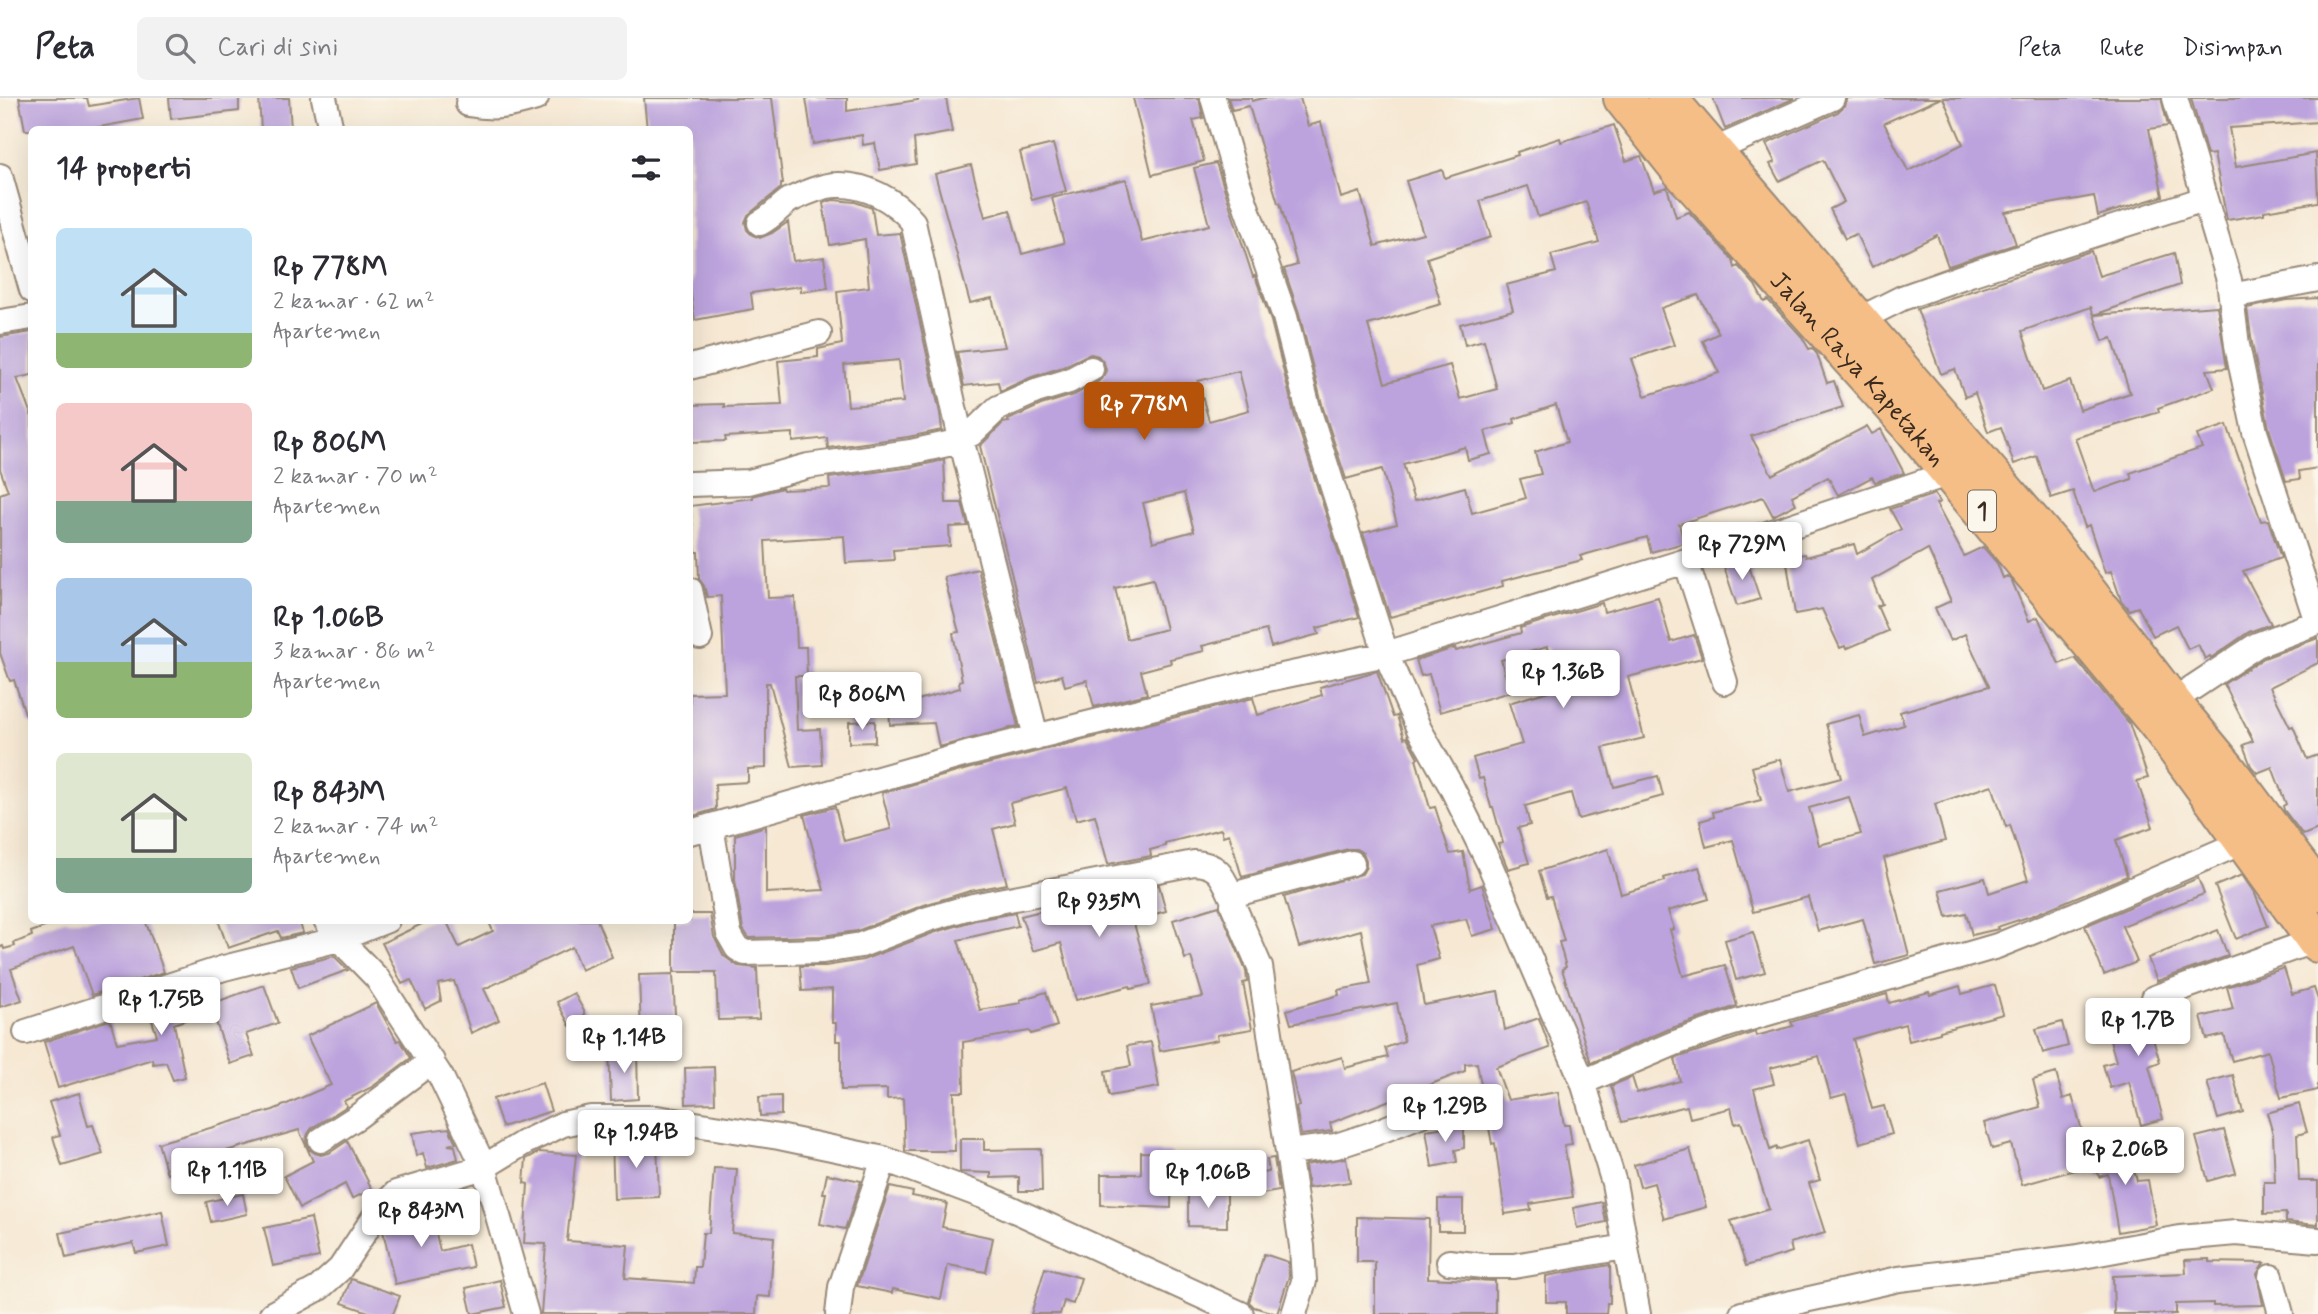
<!DOCTYPE html>
<html lang="id">
<head>
<meta charset="utf-8">
<style>
	body { margin:0; font-family:Mynerve,sans-serif; background:#f2f2f3; color:#2b2b33; height:100vh; display:flex; flex-direction:column; font-size:26px; white-space:nowrap }
	* { box-sizing:border-box; margin:0 }
	p { font-size:23px; color:#7c7c81 }
	.icon { flex:none; width:38px; height:38px; fill:none; stroke:currentColor; stroke-width:2; stroke-linecap:round; stroke-linejoin:round }
	.map { position:relative; flex:1; overflow:hidden }
	.panel { position:absolute; left:28px; top:28px; width:665px; height:798px; display:flex; flex-direction:column; background:#fff; border-radius:10px; box-shadow:0 7px 28px #0002 }
	.panel>* { flex:none }
	.price { position:absolute; translate:-50% -60px; padding:0 16px; border-radius:7px; background:#fff; color:#222; font-size:23px; line-height:46px; filter:drop-shadow(0 2px 4px #0008) }
	.price::after { content:''; position:absolute; left:50%; top:42px; width:21px; height:16px; margin-left:-10px; background:inherit; clip-path:polygon(0 0,100% 0,50% 100%) }
	.price.current { background:#b45309; color:#fff }
	ul { padding:0; list-style:none }
	li { display:flex; align-items:center; gap:21px; height:175px; padding:0 28px }
	li span { display:grid; place-items:center; flex:none; width:196px; height:140px; border-radius:10px; color:#555 }
	li>.icon { margin-inline-start:auto }
	span .icon { width:84px; height:84px; fill:#fffc; stroke-width:1 }
	li b { font-size:30px }
	h2 { display:flex; justify-content:space-between; align-items:center; height:84px; padding:0 28px; font-size:30px }
	header { display:flex; align-items:center; gap:42px; box-sizing:border-box; height:98px; padding:0 35px; background:#fff; border-bottom:2px solid #e1e1e2 }
	header strong { font-size:33px }
	nav { display:flex; gap:38px; margin-inline-start:auto; font-size:24px }
	.search { width:490px; height:63px; background:#f2f2f3; display:flex; align-items:center; gap:18px; box-sizing:border-box; padding:0 24px; border-radius:10px; color:#7c7c81; font-size:26px }
	.map>svg:first-child { display:block }
</style>
</head>
<body>
<header>
<strong>Peta</strong>
<div class="search"><svg class="icon" aria-label="search" viewBox="0 0 24 24"><circle cx="10" cy="10" r="6"/><path d="M15 15l6 6"/></svg>Cari di sini</div>
<nav><a>Peta</a><a>Rute</a><a>Disimpan</a></nav>
</header>
<div class="map">
<svg width="2318" height="1216" viewBox="0 0 2318 1216">
	<rect width="100%" height="100%" fill="#fbf7ec"/>
	<filter id="ink" filterUnits="userSpaceOnUse"><feTurbulence type="fractalNoise" baseFrequency=".0143" numOctaves="2"/><feDisplacementMap in="SourceGraphic" scale="14" xChannelSelector="R" yChannelSelector="G"/><feConvolveMatrix kernelMatrix="1 2 1 2 8 2 1 2 1" color-interpolation-filters="sRGB"/></filter>
	<filter id="wash" filterUnits="userSpaceOnUse"><feTurbulence type="fractalNoise" baseFrequency=".00686" numOctaves="4" result="noise"/><feDisplacementMap in="SourceGraphic" scale="28" xChannelSelector="R" yChannelSelector="G"/><feGaussianBlur stdDeviation="1.57" result="paint"/><feColorMatrix in="noise" values="0 0 0 0 0 0 0 0 0 0 0 0 0 0 0 0 0 1.4 0 .05"/><feComposite in="paint" operator="in"/></filter>
	<g filter="url(#wash)">
		<rect width="100%" height="100%" fill="#f6e8d3"/>
		<g id="blocks">
			<path fill="#bca3dd" fill-rule="evenodd" d="M19,0h68l2,8 50,-8 4,21 -60,11h-58z
				M169,0h70v13l-68,8z
				M259,0h30l2,32h-30z
				M644,0h128l11,86h-2v4l-33,27 -3,7 2,8 5,5 8,3 12,-5 16,-11 5,39 31,-4 4,31 -27,4v-6l-50,7 2,16 -58,11 -5,-31v-159h-43z
				M806,0h41v13l71,-11v-2h28l6,34 -38,7 2,25 -36,6 -5,-27 -12,2 -1,-10 -49,9z
				M1133,0h66l4,20 -10,2 11,41 -52,14z
				M1228,0h24v3l11,-3h37l8,28 13,-4 20,76 19,-6 15,54 48,-13 -17,-52 36,-11 3,8 73,-23 -1,-3 43,-14 1,4 53,-17 12,36 15,-5 13,35 13,-4 9,30 13,-5 44,48 2,8 3,-2 17,19 9,17 4,-2 34,37 7,12 3,-1 5,6 10,29 7,-2 9,26 -92,29 21,39 95,-49 5,8 9,-5 23,44 -29,9 -3,-5 -34,18 -10,-18 -36,19 4,8 -23,12 -10,-19 -84,27 5,19 -33,9 -4,-15 -67,19 2,4 -80,21 1,5 -113,31 -27,-84 34,-9 -15,-55 -36,10 -23,-71 -24,-95 -15,-44 13,-4 -17,-62h-2l-29,-97 -17,4zM1528,88l10,31 48,-15 13,40 -48,13 5,17 -50,13 7,25 -53,14 5,21 19,-5 13,49 -37,10 -10,-34 -65,18 -17,-58 73,-21 -14,-46 64,-21 -11,-36zM1698,197l21,38 -16,8 16,32 -74,23 -13,-37 42,-14 -13,-37zM1556,307l11,37 -32,10 6,22 -21,5 6,19 -54,15 -7,-26 -51,14 -11,-37 62,-17 3,13 23,-6 -6,-23 30,-8 -1,-4z
				M1713,0h82l-70,31z
				M1847,0h94l-57,25 24,48 55,-27 -20,-46h218l7,28 -19,3 14,67 -65,20 -4,-20 -89,16 11,32 -68,22 -11,-31 -65,32 -16,-33 -11,5 -15,-30 14,-7 -21,-42 -44,21 -9,-17 5,-2 -9,-18 72,-32 6,-6z
				M2191,0h127v24l-89,6 7,39 80,-14 2,49 -54,9v3l-37,6 -13,-66 -7,1z
				M1053,46l13,47 -34,9 -12,-48z
				M1216,65l37,114 2,-1 16,45 24,96 64,200 -42,11 2,6 -48,13 -5,-17 -64,16 2,5 -34,8 1,4 -30,8 6,23 -53,13 -7,-27 -22,6 -3,-11 -24,7 -58,-236 23,-23 6,-1 -1,-2 33,-15 33,-10 24,-13 6,-6 2,-6 -2,-7 -6,-7 -7,-2 -6,2 -22,11 -31,10 -32,14 -2,-9 -34,4 -7,-34 48,-5 -13,-49 -22,5 -35,-129 36,-9 14,52 25,-7 12,44 42,-11 -12,-45 74,-19 16,63 67,-17 -15,-57zM1239,273l10,39 -40,11 -11,-40zM1184,395l10,38 -41,11 -10,-39zM1153,481l13,50 -39,10 -12,-51z
				M833,102l22,2 17,6 4,27 24,-2 40,180 2,17 -34,7 -80,11 -1,-10 -34,4v-9l-68,4 1,4 -36,1v-37l34,-1v3l58,-2 -4,-44 40,-4v-8l24,-5 -5,-53 32,-4 -4,-48 -35,6 -7,-42zM899,262l4,42 -55,4 -4,-41z
				M2091,153l8,25 75,-23 6,32 -86,30 -3,-8 -69,24 20,60 28,-10 10,29 50,-17 -18,-55 -9,3 -9,-26 123,-9 10,62 -20,2 7,18 -56,20 1,4 -84,26 19,54 38,-13 -2,-6 72,-25 -5,-13 30,-10 34,96 7,-1 13,38 -38,13 28,53 -22,8 -38,26 -1,-2 -5,3 -7,-15 -10,5 -12,-24 -23,11 -15,-29 -9,3 -8,-10 -10,-29 -6,2 -16,-48 -4,2 -12,-36 -22,7 -14,-42 -23,8 -13,-37 -13,5 -13,-39 -10,4 -10,-28 -14,5 -24,-65z
				M2318,200v170l-19,3 1,8 -14,2 -17,-53 -17,-85 -5,-35 39,-8z
				M32,234v43l-15,3 15,39v305h-4l-14,-42 -4,1 -10,-28v-159l8,-3 -8,-22v-132z
				M944,362l2,43h16l6,23 -19,1 1,19 -57,4 1,10 -48,3 -2,-27 -79,5 3,57 27,-1 2,50h9l1,29h-12l2,54 23,-1 2,36 -30,2 -22,-84h-4v85l-18,1v13l-33,2 1,25 -26,8v-123l35,-1 -4,-97 -14,1 -3,-11 -5,-7 -1,-27h-2l-6,-46 63,-8v-2l29,-8 1,2 47,-2 -1,-10 84,-11z
				M1935,396l5,8 -4,2 28,52 19,-9 14,16 6,15 4,-2 5,5 17,40 9,-4 21,47 16,-6 54,65 19,55 -11,3 16,46 -37,13 11,36 -96,40 -34,11 1,2 -26,6 -6,-22 -19,4 -7,-27 45,-12 4,15 39,-13 -18,-55 -4,2 -14,-42 -57,19 10,37 -61,17 25,97 -34,9 -12,-45 -45,12 -10,-34 -55,15 -20,-72 -27,7 -6,-26 14,-4 -1,-5 48,-12 -9,-33 28,-8 9,33 52,-14 -15,-54 33,-9 6,22 39,-12 -4,-13 89,-26 -24,-52 -15,7 -15,-33 16,-7 -23,-52 -56,31 10,24 -5,2 11,25 -42,18 -1,-3 -5,2 -18,-39 -27,5 -9,-57 19,-3 1,3 48,-13 3,10 44,-25 -11,-20zM1849,699l12,37 -42,11 -10,-37z
				M1746,459l14,42 -23,7 -14,-42z
				M978,471l40,157 -79,21 -5,-24 -44,2 -2,-42 22,-1 1,20 49,-14 -1,-7 3,-1 -9,-47 6,-1 -15,-55z
				M1658,499l13,45 23,-7 8,23 -74,19 16,61 -41,10 11,39 44,-11 5,20 -85,23 -7,-26 -46,13 5,19 -12,3 11,35 -21,6 -10,-25 5,-1 -10,-36h-2l-8,-29 -4,1 -6,-21 49,-14 -13,-41 40,-12 6,-16 -8,-28 -46,13 9,32 -70,20 -11,-38 -8,2 -5,-16 39,-12 1,3 65,-18 -1,-5 82,-25 2,9z
				M2318,540v25l-48,24 20,40 3,-1 14,33 11,-4v74l-15,6 -19,-25 -1,-4 3,-2 -14,-37 -15,6 -6,-7 -8,-21 10,-4 -29,-57 40,-26z
				M1377,573l16,46 4,-1 7,22 3,-1 11,21 -2,1 14,49 5,-1 15,47 13,-2 7,37 12,-4 14,44 -24,7 -6,-17 -36,7 9,33 -22,6 7,40 74,-14 7,39 34,-12 11,30 -54,19 12,33 50,-8 6,33h5l3,19 -8,1 9,52 -43,7 1,6 -26,4 -10,-71 -3,1 -15,-81 -12,1v7l-135,52 2,8 -31,4 -5,-28 3,-1 -8,-34 51,-15 3,11 43,-11 -3,-9 19,-7 -7,-38 -106,21 -4,-14 52,-15 -1,-5 33,-6 -10,-54 -62,17 -15,-50 78,-23 4,-7v-7l-3,-7 -7,-4h-8l-106,28 -13,-43 -6,2 -2,-7 -56,14v3l-15,4 1,6 -43,8 -13,-49 -19,5 -9,-32 -57,15 5,20 -22,6 14,55 -37,7 -46,14 -67,26 -35,5 -73,2 -6,-9 -8,-49v-45l31,-9v67l58,-3 -20,-75 31,-8 9,34 47,-12 -9,-36 89,-25 282,-70 5,17 64,-20 -2,-8z
				M875,623v21l-26,1v-21z
				M1608,751l13,45 44,-13 -1,-3 35,-11 10,32 -41,12 6,18 -4,1 13,46 42,-11 12,41 -68,23 -78,34 -29,-94 4,-2 -7,-25 5,-1 -13,-45 -4,1 -8,-26z
				M2242,777l13,19 13,32 -32,13 -21,-53z
				M2198,780l6,16 -82,32 15,36 -33,13 -19,-49z
				M1159,787l7,26 -33,9 18,64 -20,5 -1,-3 -54,14 -15,-57 -28,8 -12,-35 76,-19z
				M1219,808l27,65 1,11 -4,1 9,46 -35,6 1,5 -58,11 -9,-45 52,-9 -12,-40 -6,2 -12,-39z
				M1015,815l3,13 -60,14 22,70 41,-7 -1,-3 26,-8 11,34 -26,8 -2,-3 -66,11 1,50h-10l1,59h-50l-2,-53 -16,1v-10l-46,1v-49h-5v-18h-4v-34l-30,2 -2,-25h25l38,-6 70,-27 43,-13z
				M690,816h20l4,23 10,19 14,10 19,2 2,51 -41,1 -2,-48h-42v-52h16z
				M64,822h81l19,52 -72,23 -18,-49 -63,23 11,31 -22,7v-60l3,-1 1,3 11,-3 -1,-3 18,-7 -1,-4z
				M218,822h81l4,13 -22,5 -3,-7 -50,17z
				M430,822h16l13,27 34,-16 -5,-11h109l15,37 -31,13 -9,-23 -88,42 15,31 -28,13 -17,-52 -16,3 3,17 -16,8 -14,-29 -9,4 -20,-41z
				M2218,832l10,26 -71,25 -9,-23z
				M1753,834l12,40 -29,8 -11,-40z
				M334,858l14,14 -50,18 -7,-21z
				M2284,870l8,26 22,-6 4,12v90l-37,8 -13,-47 -36,10 -8,-26 -17,4 -6,-22 32,-8 -6,-22z
				M673,876l3,61 -35,1 -2,-61z
				M264,887l14,38 -32,11 8,22 -24,8 -18,-54 -38,14 11,53 -12,3 -7,-18 -13,2 -1,-5 -94,29 -14,-46 66,-22 7,23 40,-7 -9,-28 65,-21 6,14z
				M1995,887l8,29 -63,17v2l-31,8 -4,-17 -52,15 19,70 12,-3 8,28 -32,9 -14,-49 -15,4 -12,-42 -49,12 4,16 -20,5 16,61 7,-3v3l31,-10 12,40 -11,3 16,50 -35,10 2,9 -46,14 -15,-45 38,-12 -28,-87 -6,2 -4,-16 -41,10 -3,-12 -65,16 -11,-36 21,-9 5,16 43,-12 -5,-22 5,-2 75,-25 1,4 37,-10 -2,-4 96,-28 2,9 40,-11 1,3 30,-9 2,8z
				M574,895l10,18v8l-14,7 -13,-24z
				M376,905l21,38 3,-1 11,18 -39,29 -28,14 3,5 -35,22 -4,6 -2,6 3,9 6,4 6,2 8,-2 18,-12 25,48 -20,10 -7,-15 -45,24 -16,-32 29,-15 -14,-31 -76,22 2,5 -58,17 -9,-31 115,-33 58,-25 -24,-49z
				M2171,910l6,21 -25,6 8,27 -11,4 14,53 -22,6 -12,-43 -19,6 -7,-23 13,-4 -11,-39 42,-11 11,1z
				M2062,924l6,24 -25,7 -7,-24z
				M1151,944l8,45 -50,9 -4,-25 26,-5 -4,-20z
				M637,952l1,49 -27,2 -2,-50z
				M714,969l1,36 -29,1 -1,-36z
				M2056,975l7,26 9,-3 20,69 -70,20 -11,-41 -19,5 -8,-26 56,-16 -7,-27z
				M2233,977l10,37 -25,7 -11,-37z
				M542,985l9,28 -49,16 -9,-28z
				M79,995l9,33 5,-1 10,29 -41,12 -9,-29 7,-2 -11,-33z
				M781,998v19l-21,1 -1,-19z
				M2299,1006l8,28 -10,3 2,46h19v44l-32,-3v-9l-22,1v-32h11l-2,-48 -6,-21z
				M1464,1026v24l-9,2 2,12 -25,5 -6,-37z
				M449,1030l7,15 -8,2 7,1 3,13 -31,9 -4,-15 -7,3 -4,-23z
				M2224,1032l12,43 -28,8 -12,-44z
				M960,1041h24v11l57,-1 1,42h-23v-14l-28,1v-5l-31,-1z
				M657,1042l2,57 -45,2 -2,-57z
				M2126,1042l11,41 11,-1 8,45 -38,7 -10,-58 -9,3 -8,-27z
				M1690,1051l16,58 -42,12 -10,-36 -14,4 -6,-22z
				M539,1054l37,3 -9,86 61,4 -3,33 69,5 1,-16h5l3,-34h6l5,-65 23,1 -5,64 42,4 -4,60 -13,-1 -1,18h-215l5,-70 -22,-1 4,-59 -4,-1 2,-24z
				M1141,1054l31,1 -1,55 -70,-3v-31h40z
				M1274,1060l5,33 -29,5 -3,-21 22,-3 -2,-13z
				M1346,1060l4,24 -42,6 -3,-23z
				M827,1076l34,7 -16,48 -25,-5 6,-31h-3z
				M890,1089l23,5 -1,4 35,7 -5,24 51,11 -7,34 -38,-7 -7,34 -48,-10 -1,4 -35,-7z
				M465,1090l3,14 -32,7 -3,-11z
				M1188,1095l39,1v33l-39,-1z
				M243,1096l4,20 -36,8 -5,-20z
				M1438,1101h25v32h-25z
				M1602,1104l4,20 -29,6 -4,-20z
				M430,1110l10,43 28,-7 5,23 -78,17 -12,-53 10,-14z
				M162,1113l7,35 -33,7 -3,-10 -67,15 -6,-25z
				M1357,1119l72,2 -1,59 67,3v33h-120v-52h-18z
				M311,1120l8,39 -46,9 -9,-38z
				M1264,1156l24,8 1,14 -12,38 -23,-7 -5,-5z
				M2209,1161v3l55,1 -7,11 6,31 -50,1v-3l-37,1v10h-62l-1,-38 73,-3 -1,-13z
				M1610,1167v38h-3l-1,11h-40v-12h-20v-26z
				M1045,1170l36,10 -8,26 -9,-3 -4,13h-29z
				M351,1181l49,17 -7,18h-19l-32,-11z
				M500,1182l6,27 -34,7 -6,-26z"/>
		</g>
	</g>
	<g filter="url(#ink)">
		<use href="#blocks" fill-opacity="0" stroke="#988978" stroke-width="2"/>
		<g fill="none" stroke-linecap="round" stroke-linejoin="round">
			<defs>
				<path id="minor" d="M324,0l7,32
					M1213,0l24,82 48,137 24,95 77,242 33,75 32,57 38,77 94,219 31,101 24,131
					M2175,0l54,182 8,65 18,87 62,190
					M468,6c28,5 42,2 68,-6
					M1701,58l131,-58
					M0,78l32,114
					M760,125c14,-7 20,-17 30,-23 13,-6 32,-15 47,-15 29,-1 58,15 76,37l48,217 75,298
					M2231,198l87,-17
					M1858,222l44,-22 68,-24 234,-75
					M0,224l32,-5
					M690,269l129,-34
					M690,386l59,-2 59,-16 103,-14 41,-9 19,-9 27,-26 38,-17 33,-10 22,-12
					M1686,463l39,121
					M690,492l10,47
					M2171,604l86,-57 61,-23
					M711,728l18,108 8,14 8,5 78,-2 38,-6 67,-26 45,-13 221,-43c26,1 29,15 39,36
					M690,734l277,-78 296,-74 123,-26 300,-93 264,-88 9,-6
					M326,822l13,19 38,39 64,99 43,90 42,147
					M2154,900l164,-59
					M26,934l198,-64 115,-29 48,-19
					M1583,984l92,-39 55,-19 267,-78 79,-32 169,-73
					M321,1042l36,-23 75,-56
					M1288,1054l48,-6 34,-11 70,-28
					M1449,1164l34,4h31l111,-19
					M2271,1179l10,37
					M272,1216l47,-26 21,-19 39,-59 17,-17 88,-26 41,-25 38,-18 28,-6h66l122,19 105,22 104,39 253,116
					M838,1216l3,-27 43,-128
					M1294,1216l10,-33 -2,-35 -14,-94 -28,-185 -27,-62 3,-11 116,-31
					M1742,1216l157,-35 173,-21 108,-20 56,-5 82,7"/>
				<g id="trunk">
					<path id="s1" d="M1623,0l56,70 230,255 251,303 158,217"/>
					<path d="M1667,0l384,447 133,173 43,52 91,122"/>
				</g>
			</defs>
			<use href="#minor" stroke="#988978" stroke-width="28"/>
			<use href="#trunk" stroke="#988978" stroke-width="42"/>
			<use href="#minor" stroke="#fff" stroke-width="24"/>
			<use href="#trunk" stroke="#f6be87" stroke-width="38"/>
		</g>
	</g>
	<g text-anchor="middle" stroke-width="5" stroke-linejoin="round" paint-order="stroke">
		<rect fill="#fbf7ec" stroke="#75685c" stroke-width="2" x="1968" y="392.5" width="28" height="41" rx="5"/>
		<g font-size="24" font-weight="bold" fill="#3b2a1e">
			<text x="1982" y="421">1</text>
		</g>
		<g font-size="26" fill="#3b2a1e" stroke="#fbf7ec">
			<text dy="9" stroke="none"><textPath href="#s1" startOffset="359">Jalan Raya Kapetakan</textPath></text>
		</g>
	</g>
</svg>
<b class="price current" style="left:1144px;top:344px">Rp 778M</b>
<b class="price" style="left:1742px;top:484px">Rp 729M</b>
<b class="price" style="left:1563px;top:612px">Rp 1.36B</b>
<b class="price" style="left:862px;top:634px">Rp 806M</b>
<b class="price" style="left:1099px;top:841px">Rp 935M</b>
<b class="price" style="left:161px;top:939px">Rp 1.75B</b>
<b class="price" style="left:2138px;top:960px">Rp 1.7B</b>
<b class="price" style="left:624px;top:977px">Rp 1.14B</b>
<b class="price" style="left:1445px;top:1046px">Rp 1.29B</b>
<b class="price" style="left:636px;top:1072px">Rp 1.94B</b>
<b class="price" style="left:2125px;top:1089px">Rp 2.06B</b>
<b class="price" style="left:227px;top:1110px">Rp 1.11B</b>
<b class="price" style="left:1208px;top:1112px">Rp 1.06B</b>
<b class="price" style="left:421px;top:1151px">Rp 843M</b>
<section class="panel">
<h2>14 properti<svg class="icon" aria-label="filters" viewBox="0 0 24 24"><path d="M4 7h16M4 17h16"/><circle cx="9" cy="7" r="2"/><circle cx="15" cy="17" r="2"/></svg></h2>
<ul>
<li><span style="background:linear-gradient(#bfe0f5 75%,#8fb573 0)"><svg class="icon" aria-label="home" viewBox="0 0 24 24"><path d="M3 11l9-7 9 7M6 9v11h12V9"/></svg></span><div><b>Rp 778M</b><p>2 kamar · 62 m²</p><p>Apartemen</p></div></li>
<li><span style="background:linear-gradient(#f6c9c9 70%,#7fa58c 0)"><svg class="icon" aria-label="home" viewBox="0 0 24 24"><path d="M3 11l9-7 9 7M6 9v11h12V9"/></svg></span><div><b>Rp 806M</b><p>2 kamar · 70 m²</p><p>Apartemen</p></div></li>
<li><span style="background:linear-gradient(#a9c7e8 60%,#8fb573 0)"><svg class="icon" aria-label="home" viewBox="0 0 24 24"><path d="M3 11l9-7 9 7M6 9v11h12V9"/></svg></span><div><b>Rp 1.06B</b><p>3 kamar · 86 m²</p><p>Apartemen</p></div></li>
<li><span style="background:linear-gradient(#dfe7d0 75%,#7fa58c 0)"><svg class="icon" aria-label="home" viewBox="0 0 24 24"><path d="M3 11l9-7 9 7M6 9v11h12V9"/></svg></span><div><b>Rp 843M</b><p>2 kamar · 74 m²</p><p>Apartemen</p></div></li>
</ul>
</section>
</div>
</body>
</html>
